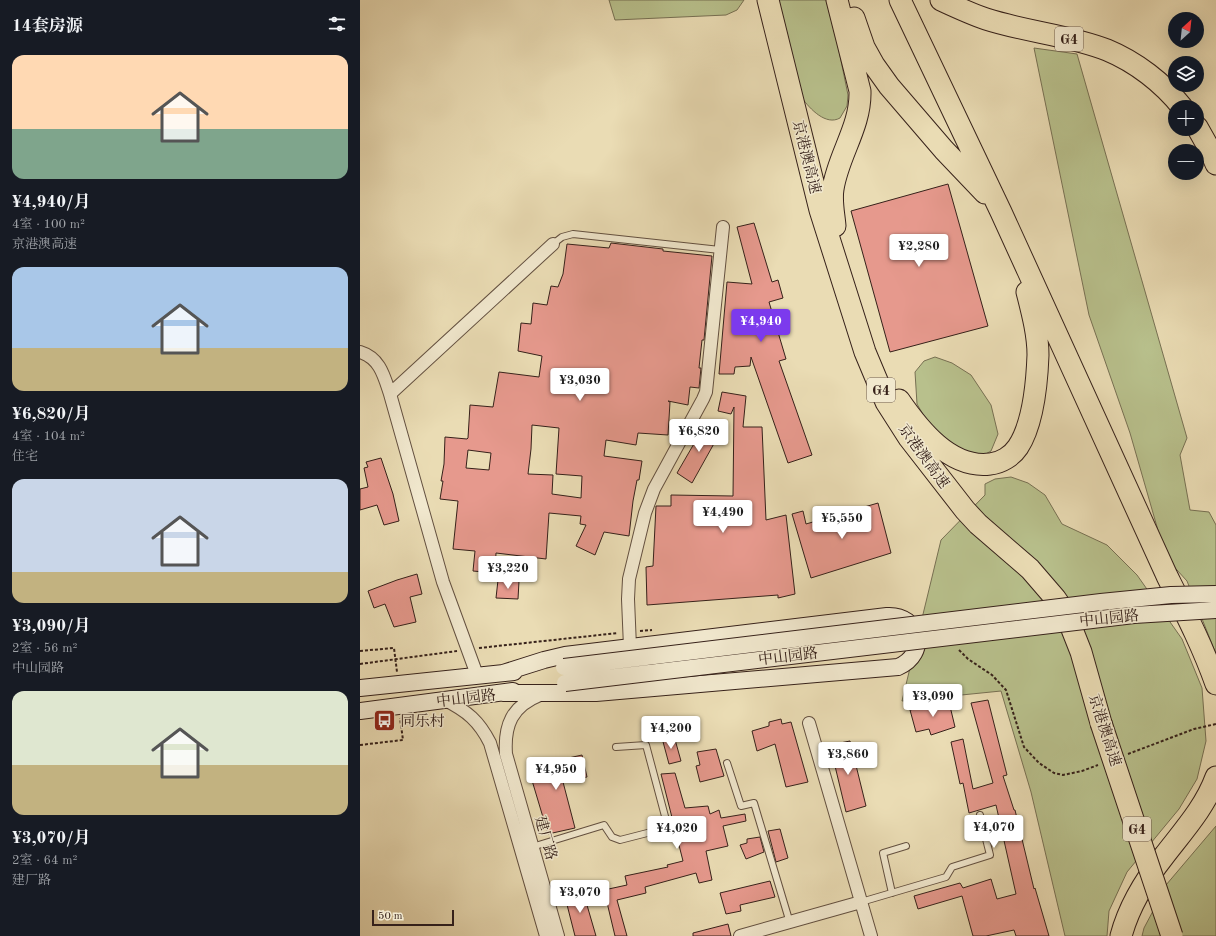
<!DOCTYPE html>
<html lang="zh">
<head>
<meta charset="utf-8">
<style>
	body { margin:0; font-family:"Old Standard TT","Noto Serif SC",serif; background:#20242c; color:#f1f3f6; height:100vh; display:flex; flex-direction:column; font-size:15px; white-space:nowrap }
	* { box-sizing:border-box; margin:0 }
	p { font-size:13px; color:#9ea1a6 }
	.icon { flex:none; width:22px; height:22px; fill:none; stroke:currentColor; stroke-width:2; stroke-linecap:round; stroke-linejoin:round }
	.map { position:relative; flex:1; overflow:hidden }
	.panel { display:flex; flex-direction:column; background:#171b24; width:360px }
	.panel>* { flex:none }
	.needle { width:26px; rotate:27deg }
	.tools { position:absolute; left:808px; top:12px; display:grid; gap:8px }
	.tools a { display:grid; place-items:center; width:36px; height:36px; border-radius:50%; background:#171b24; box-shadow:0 4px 16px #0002; font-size:20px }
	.scale { position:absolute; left:12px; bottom:10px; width:82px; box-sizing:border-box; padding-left:4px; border:2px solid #36211a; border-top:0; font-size:11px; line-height:14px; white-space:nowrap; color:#36211a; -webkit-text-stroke:3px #f1e8ce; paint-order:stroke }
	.price { position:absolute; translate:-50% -34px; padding:0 9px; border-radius:4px; background:#fff; color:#222; font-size:13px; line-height:26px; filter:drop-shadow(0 1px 2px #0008) }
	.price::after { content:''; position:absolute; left:50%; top:24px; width:12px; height:9px; margin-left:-6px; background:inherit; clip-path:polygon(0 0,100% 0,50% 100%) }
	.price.selected { background:#7c3aed; color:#fff }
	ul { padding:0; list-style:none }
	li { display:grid; align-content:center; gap:8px; height:212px; padding:0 12px }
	li span { display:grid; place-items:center; height:124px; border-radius:12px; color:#555 }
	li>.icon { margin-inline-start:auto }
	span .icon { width:72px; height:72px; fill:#fffc; stroke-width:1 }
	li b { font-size:17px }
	h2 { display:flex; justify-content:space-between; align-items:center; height:48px; padding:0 12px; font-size:17px }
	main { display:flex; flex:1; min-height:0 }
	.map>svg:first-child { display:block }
</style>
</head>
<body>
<main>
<section class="panel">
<h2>14套房源<svg class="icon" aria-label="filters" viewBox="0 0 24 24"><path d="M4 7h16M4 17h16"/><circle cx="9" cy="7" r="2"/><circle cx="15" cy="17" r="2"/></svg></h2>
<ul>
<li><span style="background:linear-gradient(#ffd9b3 60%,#7fa58c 0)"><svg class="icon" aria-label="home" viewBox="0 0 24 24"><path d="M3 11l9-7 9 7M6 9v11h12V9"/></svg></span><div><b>¥4,940/月</b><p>4室 · 100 m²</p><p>京港澳高速</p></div></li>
<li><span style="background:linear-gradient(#a9c7e8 65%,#c2b280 0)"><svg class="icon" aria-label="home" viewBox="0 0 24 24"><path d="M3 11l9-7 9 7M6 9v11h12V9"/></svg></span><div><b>¥6,820/月</b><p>4室 · 104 m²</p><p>住宅</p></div></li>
<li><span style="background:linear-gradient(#c9d6e8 75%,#c2b280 0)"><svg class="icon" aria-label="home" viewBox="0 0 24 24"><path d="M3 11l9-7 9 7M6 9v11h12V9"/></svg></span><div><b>¥3,090/月</b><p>2室 · 56 m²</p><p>中山园路</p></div></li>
<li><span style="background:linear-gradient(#dfe7d0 60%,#c2b280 0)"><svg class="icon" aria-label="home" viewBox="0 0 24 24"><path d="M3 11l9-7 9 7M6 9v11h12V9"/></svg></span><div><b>¥3,070/月</b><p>2室 · 64 m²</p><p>建厂路</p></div></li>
</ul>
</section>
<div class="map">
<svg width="856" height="936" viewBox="0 0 856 936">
	<rect width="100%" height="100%" fill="#eadcb4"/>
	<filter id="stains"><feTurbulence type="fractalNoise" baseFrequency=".005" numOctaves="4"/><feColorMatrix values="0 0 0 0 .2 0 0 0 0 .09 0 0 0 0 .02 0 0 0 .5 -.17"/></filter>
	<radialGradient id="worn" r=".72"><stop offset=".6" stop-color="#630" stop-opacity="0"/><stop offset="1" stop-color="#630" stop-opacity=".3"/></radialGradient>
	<path fill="#b8c08c" stroke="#777053" d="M249,0h135l-7,10 -11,5 -111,5z
		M411,0h55l11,41 11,54 -1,11 -7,12c-14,8 -30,-9 -38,-20z
		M674,48l43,6 110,384 -7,17 10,55 19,2 7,13v129l-29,-73 -21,-23 -36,-125 -41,-118z
		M575,357l17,6 19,12 20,30 7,29 -7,17 -9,5 -23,-3 -24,-18 -18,-31 -2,-32 9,-11z
		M651,477l17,6 17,12 17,29 45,21 30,30 45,64 20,49 4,53 -9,38 -18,30 -52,63 -18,39 -2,25h-42l-34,-144 -30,-101 -99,10 39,-161 44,-45v-11l10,-5z
		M856,826v110h-36l-14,-38v-13z
		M793,911l10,25h-21l2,-8z"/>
	<path fill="#e6998d" stroke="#36211a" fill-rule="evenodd" d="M588,184l40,142 -98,26 -39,-141z
		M394,223l18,59 6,-2 5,18 -14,4 17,57 -7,2 33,94 -24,8 -37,-106 -1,9 -15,1 -1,7h-15l8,-92 25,2 -15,-57z
		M251,243l52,6v2l49,5 -8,84h-2l-3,28h2l-2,20 -9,-1 -2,18 -20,-4 2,1 -2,33 -30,-2 -2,12 -30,-5 -2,16 38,5 -3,19h-2l-4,21 -4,35 -25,-4 -9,23 -19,-9 10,-21 -6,-1 1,-8 -32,-3 -3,46 -50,-6 -1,20 -22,-2 2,-20 -22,-2 5,-48 -18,-2 3,-18h-2l3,-17 1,-27 22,2 1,-1 2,-33 23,2 6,-35 40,5 3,-21 -24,-5 3,-28 10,1 2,-21 14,2 4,-19 7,1 5,-13 4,-30 42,4zM172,425l27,3 -3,46 26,2 -1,22 -29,-4 1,-19 -25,-1 3,-25zM108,450l23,3 -2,17 -23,-2z
		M362,392l24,4 -3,31h19l4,93 20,-5 9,79 -17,4v-3l-131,10 -1,-38 7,-1 3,-60h15v-11l62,1 1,-89 -3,7 -13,-3z
		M346,423l15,8 -29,52 -15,-10z
		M21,458l12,36 6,27 -15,4 -7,-20 -17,5v-21l8,-2 -4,-19 4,-1 -2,-5z
		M518,503l13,50 -80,25 -19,-64 11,-3 3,13z
		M57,574l5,20 -12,3 6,25 -22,5 -9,-23 -11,4 -6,-17 29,-11z
		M138,580l21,1 -1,18 -22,-1z
		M628,700l19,75 -4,1 11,34h1l19,79 1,-1 14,48h-33l-2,-6 -28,6h-13l-11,-40 -44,13 -4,-13 46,-13 3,5 28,-9 6,20 19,-5 -20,-89 -27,8 -6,-30 -3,1 -9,-42 12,-3 10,50 20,-6 -22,-80z
		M589,702l6,25 -24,8 -2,-6 -13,3 -6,-22z
		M421,719l1,5 9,-2 17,60 -22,5 -11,-43 -18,7 -5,-20 17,-5v-4z
		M314,736l7,25 -12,3 -7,-26z
		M490,741l16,65 -20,6 -16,-67z
		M356,749l8,27 -24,6 -4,-16 4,-1 -3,-13z
		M222,755l5,22 -24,5 12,46 -27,6 -20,-67z
		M315,773l10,35 23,-2 2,8 9,-4 2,8 24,-4 1,7 -23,5 5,20 -22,5 6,29 -13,3 -3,-10 -51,14 1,6 -29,7 10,36h-12l-11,-46 23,-5 -2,-9 43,-9 -1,-2 16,-4 -22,-87z
		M420,829l8,29 -12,4 -8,-31z
		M400,837l4,15 -18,7 -6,-14 7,-2v-4z
		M410,881l5,16 -35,8 1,6 -15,3 -6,-21z
		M222,888l14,48h-21l-11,-43z
		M368,924l3,12h-38v-3z"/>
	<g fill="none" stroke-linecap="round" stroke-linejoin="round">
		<defs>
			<path id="lane" d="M193,244l9,-7 11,-3 147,16
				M367,763l14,43 13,-3 36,120
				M172,847l72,-22 8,12 8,3 39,-10 7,-10 -20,-75 -30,2
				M532,893l-9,-40 23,-7
				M501,902l85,-25 6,-10 38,-12 -10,-40"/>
			<path id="street" d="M0,352c20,6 24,24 30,42
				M270,647l-2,-48 1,-20 16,-66 9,-24 49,-90 3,-7 17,-165
				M117,675l-34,-93 -53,-188 163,-150
				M180,695c-28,11 -36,30 -34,59l52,182
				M85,700c22,11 34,21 45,43l56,193
				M449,723l62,213
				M380,936l121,-34"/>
			<path id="secondary" d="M143,673l41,-13 21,-5 322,-39c33,-2 42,38 11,51l-302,26h-93
				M0,688l154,-16
				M0,711l153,-20"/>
			<path id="highway" d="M408,0l52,210 45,142 21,50 23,36 56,72 13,14 52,45 25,29 11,16 15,38 20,71
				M540,0l101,212 166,364c18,36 36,71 49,108
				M581,0c15,7 30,14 45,19 40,13 83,16 121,31 29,12 56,33 75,57
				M494,18l10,29 10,18 15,21 55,64 41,43
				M837,127l13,23 6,14
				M475,226c-1,-12 -4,-25 -2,-37 5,-34 28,-62 27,-98l-23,-91
				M539,400c20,29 51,69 91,64 11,-1 22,-8 28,-17 15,-23 19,-65 20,-92 0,-21 -6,-43 -11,-63
				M761,936c8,-30 24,-56 43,-80 20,-26 41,-49 52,-79"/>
		</defs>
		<use href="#lane" stroke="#635040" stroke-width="8"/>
		<use href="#street" stroke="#635040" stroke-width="14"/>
		<use href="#secondary" stroke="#36211a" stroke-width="18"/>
		<use href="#highway" stroke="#36211a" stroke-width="23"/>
		<path stroke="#36211a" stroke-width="2" stroke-dasharray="3 2" stroke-linecap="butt" d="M280,631l12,-1
			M119,648l139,-15
			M599,650l9,9 24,16 14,15 18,57 15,16 15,10 9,2 19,-4 16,-6
			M0,651l34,-3 3,24
			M0,664l97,-13
			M0,745l43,-5 -3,-22
			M768,754l66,-25 22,-5"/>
		<use href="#lane" stroke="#f1e8ce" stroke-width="6"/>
		<use href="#street" stroke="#f1e8ce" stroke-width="12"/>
		<use href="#secondary" stroke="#f1e8ce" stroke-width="16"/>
		<use href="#highway" stroke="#eadcb4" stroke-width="21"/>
		<defs>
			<path id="secondary-bridge" d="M204,667l537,-65 70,-7 45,-1
				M205,683l569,-68 82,-5"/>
			<path id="highway-bridge" d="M741,723l71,213"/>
		</defs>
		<use href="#secondary-bridge" stroke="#36211a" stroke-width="18" stroke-linecap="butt"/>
		<use href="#highway-bridge" stroke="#36211a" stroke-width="23" stroke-linecap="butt"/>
		<use href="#secondary-bridge" stroke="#f1e8ce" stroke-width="16"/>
		<use href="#highway-bridge" stroke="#eadcb4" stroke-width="21"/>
	</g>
	<defs>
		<symbol id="bus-square" viewBox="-11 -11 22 22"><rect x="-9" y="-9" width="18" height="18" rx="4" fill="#8f2418" stroke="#f1e8ce"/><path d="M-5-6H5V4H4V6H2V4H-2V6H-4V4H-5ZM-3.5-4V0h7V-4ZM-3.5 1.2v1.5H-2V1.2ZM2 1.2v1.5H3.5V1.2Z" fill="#fff"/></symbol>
	</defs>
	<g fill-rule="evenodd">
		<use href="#bus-square" x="12" y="708" width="25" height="25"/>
	</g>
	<g text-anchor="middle" stroke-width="3" stroke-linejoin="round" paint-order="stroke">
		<g fill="#f1e8ce" stroke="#6e5d50" stroke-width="1">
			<rect x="695" y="27" width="28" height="24" rx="3"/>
			<rect x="507" y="378" width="28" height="24" rx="3"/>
			<rect x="763" y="817" width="28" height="24" rx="3"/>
		</g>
		<g font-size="14" font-weight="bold" fill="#36211a">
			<text x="709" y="44">G4</text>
			<text x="521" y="395">G4</text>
			<text x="777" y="834">G4</text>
		</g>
		<g font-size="15" fill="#36211a" stroke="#f1e8ce">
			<text transform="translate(447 157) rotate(76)" y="5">京港澳高速</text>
			<text transform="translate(564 456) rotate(54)" y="5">京港澳高速</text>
			<text transform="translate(749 618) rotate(-6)" y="5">中山园路</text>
			<text transform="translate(428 656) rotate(-7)" y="5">中山园路</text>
			<text transform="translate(106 698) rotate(-7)" y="5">中山园路</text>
			<text transform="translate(745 730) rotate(72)" y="5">京港澳高速</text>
			<text transform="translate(186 838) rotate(74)" y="5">建厂路</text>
		</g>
		<g font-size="15" fill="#36211a" stroke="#f1e8ce" text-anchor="start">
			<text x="40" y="726">同乐村</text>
		</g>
	</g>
	<rect width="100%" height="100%" filter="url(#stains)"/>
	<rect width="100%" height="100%" fill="url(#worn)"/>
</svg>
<div class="tools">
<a><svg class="needle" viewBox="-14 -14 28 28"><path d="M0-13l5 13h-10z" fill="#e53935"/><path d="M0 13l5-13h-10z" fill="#9ea1a6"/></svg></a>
<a><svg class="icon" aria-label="layers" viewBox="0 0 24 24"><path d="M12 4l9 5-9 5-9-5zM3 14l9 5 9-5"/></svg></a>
<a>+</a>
<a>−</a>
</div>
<div class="scale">50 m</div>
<b class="price" style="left:559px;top:268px">¥2,280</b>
<b class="price selected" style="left:401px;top:343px">¥4,940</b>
<b class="price" style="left:220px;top:402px">¥3,030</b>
<b class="price" style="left:339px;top:453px">¥6,820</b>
<b class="price" style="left:363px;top:534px">¥4,490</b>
<b class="price" style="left:482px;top:540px">¥5,550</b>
<b class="price" style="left:148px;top:590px">¥3,220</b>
<b class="price" style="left:573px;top:718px">¥3,090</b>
<b class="price" style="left:311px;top:750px">¥4,200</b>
<b class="price" style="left:488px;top:776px">¥3,860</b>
<b class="price" style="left:196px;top:791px">¥4,950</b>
<b class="price" style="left:634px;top:849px">¥4,070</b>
<b class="price" style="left:317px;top:850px">¥4,020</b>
<b class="price" style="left:220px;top:914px">¥3,070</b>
</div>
</main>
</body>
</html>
